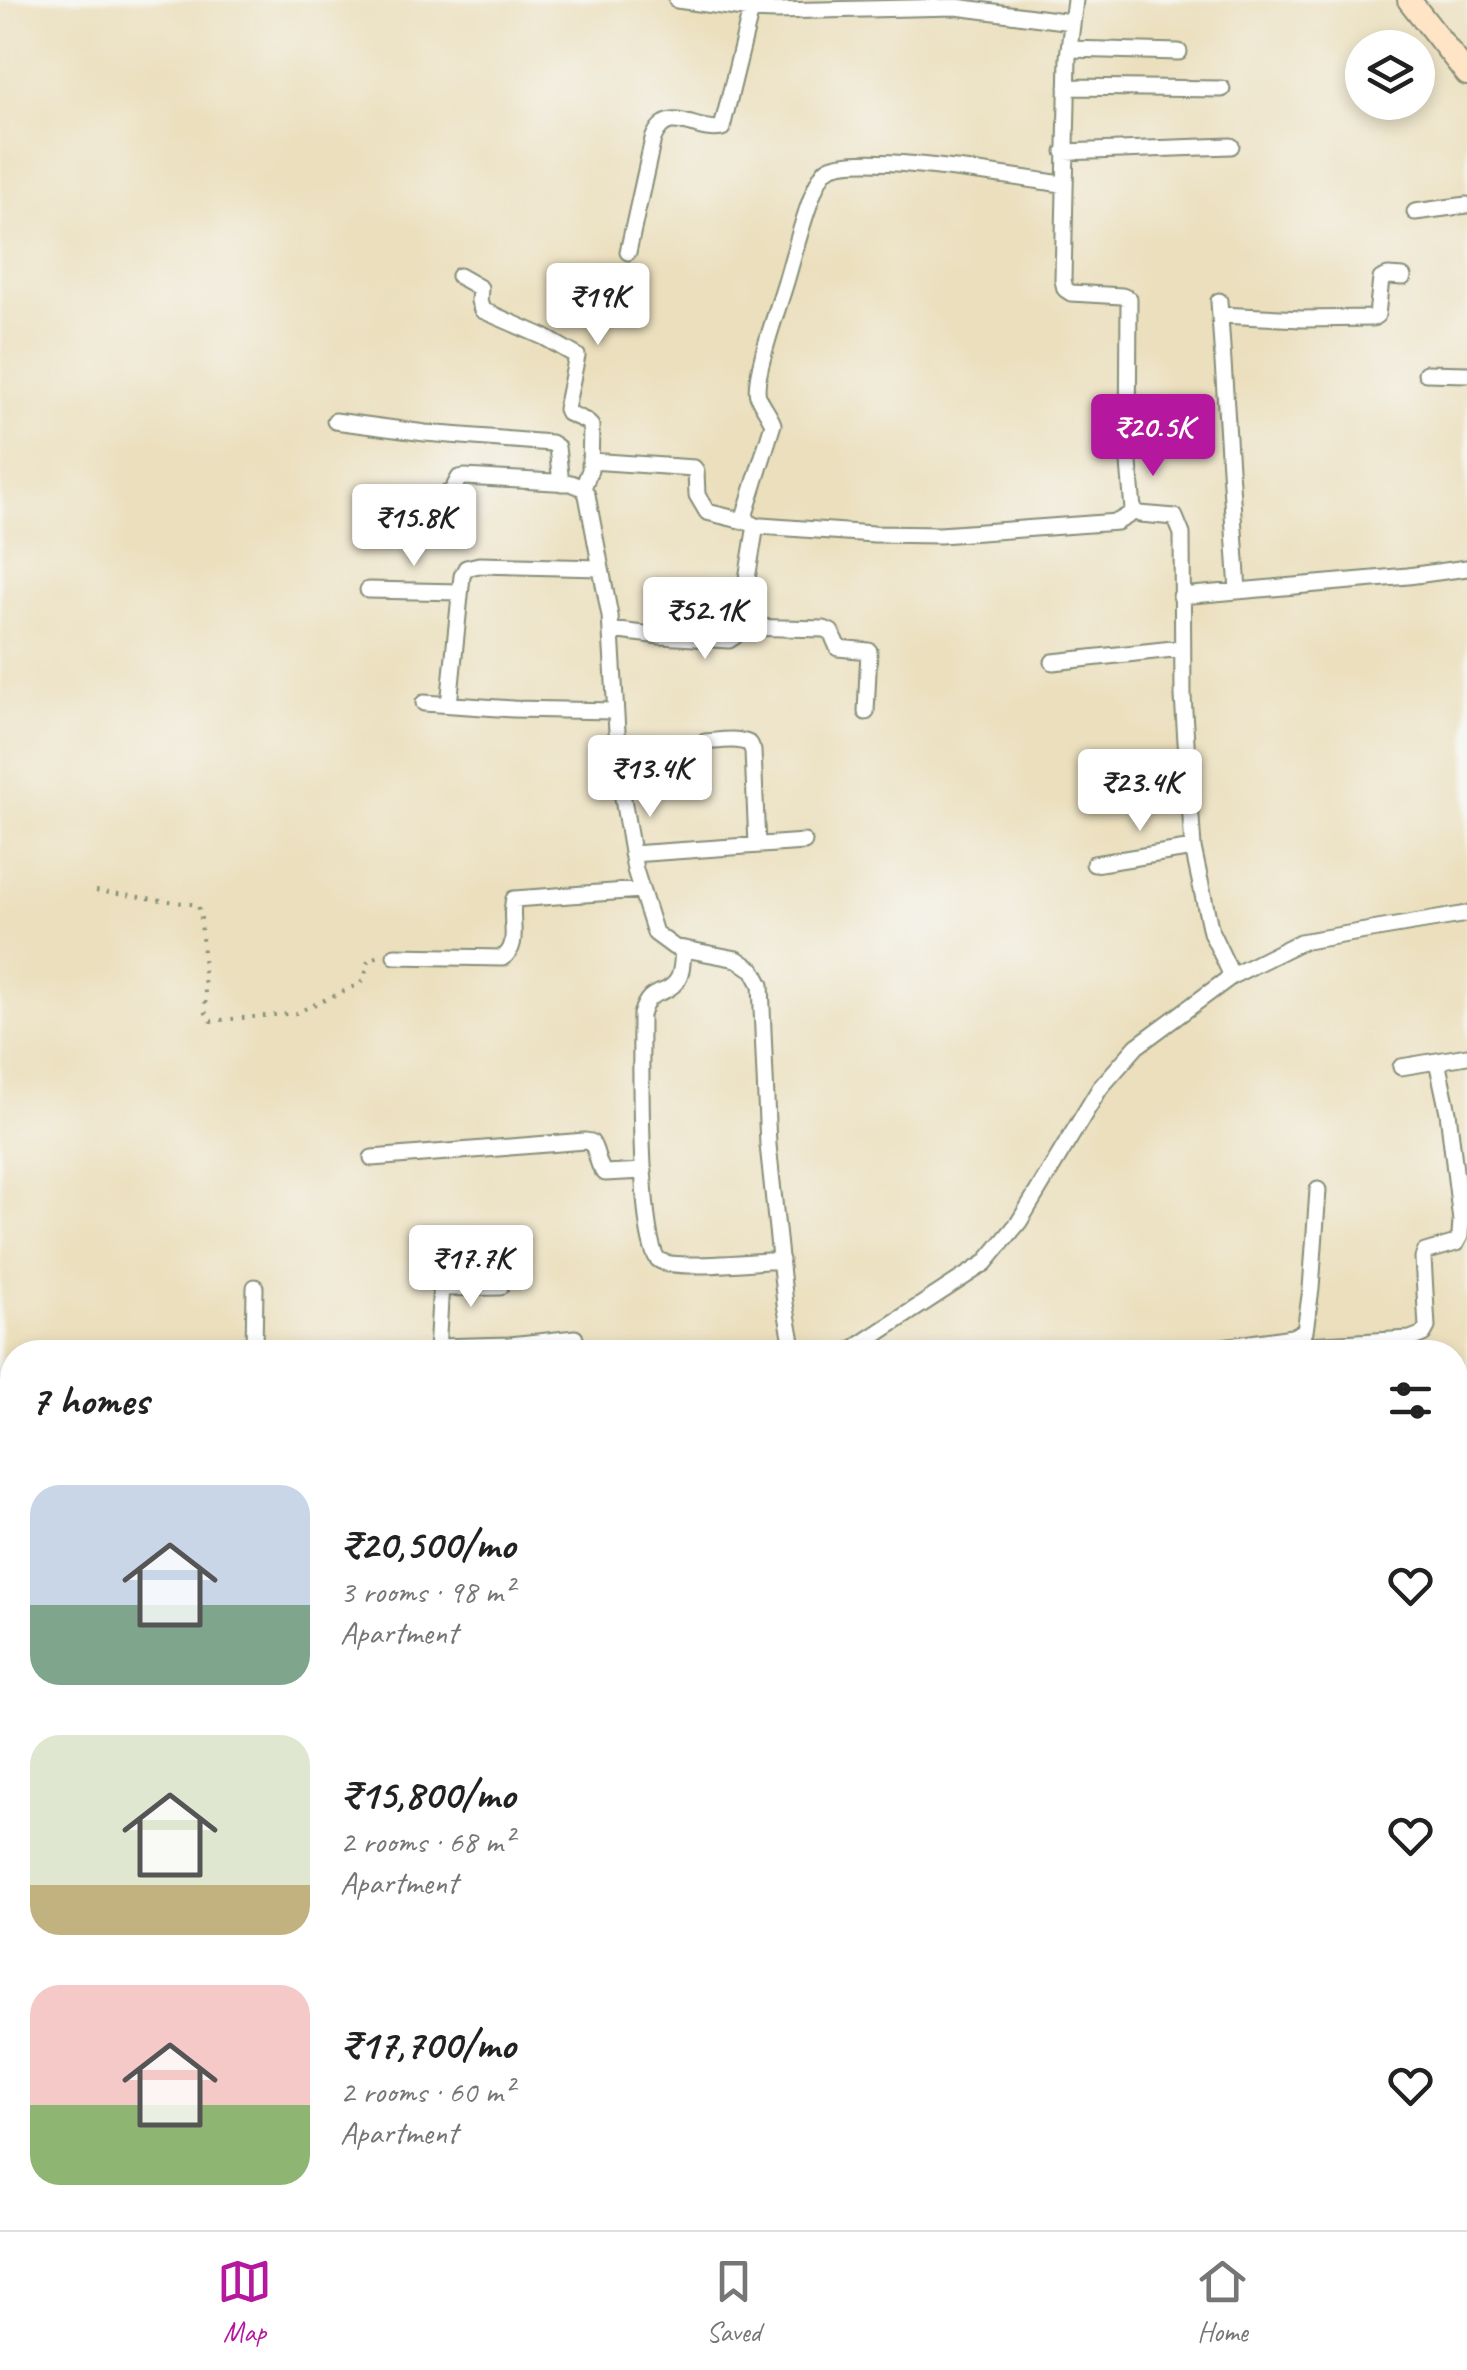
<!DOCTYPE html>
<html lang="en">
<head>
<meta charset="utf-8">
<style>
	body { margin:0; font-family:Caveat,sans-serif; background:#f6f6f6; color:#222; height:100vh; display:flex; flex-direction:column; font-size:38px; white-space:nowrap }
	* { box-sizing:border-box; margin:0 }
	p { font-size:32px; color:#767676 }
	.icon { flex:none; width:55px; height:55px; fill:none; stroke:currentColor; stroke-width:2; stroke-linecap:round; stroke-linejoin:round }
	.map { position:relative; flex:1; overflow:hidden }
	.drawer { position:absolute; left:0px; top:1340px; width:1468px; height:890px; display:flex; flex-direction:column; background:#fff; border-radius:40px 40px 0 0; box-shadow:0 5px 15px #0003 }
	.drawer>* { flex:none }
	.fabs { position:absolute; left:1345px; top:30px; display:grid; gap:20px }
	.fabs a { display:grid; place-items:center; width:90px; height:90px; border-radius:50%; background:#fff; box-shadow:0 5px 15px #0003; font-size:50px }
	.price { position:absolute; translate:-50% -85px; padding:0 22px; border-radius:10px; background:#fff; color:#222; font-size:32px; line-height:65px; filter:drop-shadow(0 2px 5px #0008) }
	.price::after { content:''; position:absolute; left:50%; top:60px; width:30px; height:22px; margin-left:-15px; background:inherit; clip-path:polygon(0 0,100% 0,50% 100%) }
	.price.active { background:#b5179e; color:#fff }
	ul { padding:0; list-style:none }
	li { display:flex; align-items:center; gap:30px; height:250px; padding:0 30px }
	li span { display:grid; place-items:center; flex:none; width:280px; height:200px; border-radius:30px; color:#555 }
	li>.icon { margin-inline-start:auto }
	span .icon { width:120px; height:120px; fill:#fffc; stroke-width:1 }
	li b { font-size:42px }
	h2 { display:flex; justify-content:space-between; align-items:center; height:120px; padding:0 30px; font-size:42px }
	.tab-bar { display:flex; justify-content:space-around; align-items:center; height:140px; border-top:2px solid #e0e0e0; background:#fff; font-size:28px; color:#767676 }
	.tab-bar a { display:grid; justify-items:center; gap:5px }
	.tab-bar .active { color:#b5179e }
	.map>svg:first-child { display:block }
</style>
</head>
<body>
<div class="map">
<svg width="1467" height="2230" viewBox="0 0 1467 2230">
	<rect width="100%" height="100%" fill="#f6f6f2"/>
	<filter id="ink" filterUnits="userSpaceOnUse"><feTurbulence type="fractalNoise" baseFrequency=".01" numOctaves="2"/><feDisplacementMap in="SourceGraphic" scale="20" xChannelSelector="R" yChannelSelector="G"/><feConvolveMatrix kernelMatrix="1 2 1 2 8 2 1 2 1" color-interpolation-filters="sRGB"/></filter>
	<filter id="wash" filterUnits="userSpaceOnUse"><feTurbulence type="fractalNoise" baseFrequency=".0048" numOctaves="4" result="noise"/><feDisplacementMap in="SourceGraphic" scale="40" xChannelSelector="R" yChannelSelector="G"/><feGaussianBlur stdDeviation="2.25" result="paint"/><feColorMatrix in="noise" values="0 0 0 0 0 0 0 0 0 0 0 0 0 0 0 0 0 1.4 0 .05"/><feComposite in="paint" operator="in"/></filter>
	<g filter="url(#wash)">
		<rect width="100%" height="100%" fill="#ebdfbd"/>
		<path fill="#4ab6c5" stroke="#347a7c" stroke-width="2.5" d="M1455,1467l12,4v65l-12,3z
			M1455,1880h12v126h-12z
			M1198,2218h102l1,12h-103z"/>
	</g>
	<g filter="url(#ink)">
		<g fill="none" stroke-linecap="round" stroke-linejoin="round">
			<defs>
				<path id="street" d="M677,0l74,10 24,1 181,-4 115,15
					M1075,0l-7,57 -5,223 2,9 6,4 51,3 7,3 -1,152 5,59 7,4 35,3 7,17 1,162 10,152 18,84 21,44
					M1069,49l110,3
					M1067,87l155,2
					M1064,152l167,-6
					M1415,212l52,-7
					M628,252l25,-113c15,-37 42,-5 69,-11l29,-118
					M459,276l21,12 -1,13 3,9 62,27 33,19 -11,53 2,4 18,8 5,5 -1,44 -7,18
					M1219,301l19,290
					M1220,315l82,4 71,-1 4,-3 4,-36 7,-3 15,1
					M1426,373l41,1
					M335,421l90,12 126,10 6,4 4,36
					M590,461l104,7 2,3 1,24 10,17 41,10
					M364,498l76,-1 12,-6 7,-13 6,-1 106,6 12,5 4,7 23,121 10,165 15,89 20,63 19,14 63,12 16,11 8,15 7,160 17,159 9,48
					M757,527l-9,-5 -3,-8 28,-90c-4,-10 -11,-18 -15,-28 -6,-18 21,-90 27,-111 7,-22 27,-105 42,-116 27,-20 195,10 236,15
					M368,590l92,2
					M1181,596l227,-20 59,-8
					M739,627l85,2 7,3 7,16 31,3 -3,61
					M611,630l49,6 69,4 6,-4 4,-9 16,-96 2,-4 4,-1 112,8 67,1 177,-13 17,-10
					M1053,662l129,-14
					M424,703l89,6 101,2
					M449,705l13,-129 4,-8 13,-3 122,3
					M705,742c14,-1 32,-5 45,2l3,7 4,94
					M632,854l172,-12
					M1094,864l99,-16
					M683,949c-1,10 0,25 -7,33 -14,17 -26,3 -35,33 0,34 -3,230 18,245 15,11 99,1 122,0
					M395,956l107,2c20,-12 6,-39 12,-59l127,-9
					M1401,1067l66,-11
					M372,1158l213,-17 6,1c7,9 5,23 14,31l39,-2
					M441,1288l59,-1
					M1306,1345l104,-6 13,-5 4,-7 -4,-69 2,-6 31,-9 4,-7 1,-15 -13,-109 -11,-51
					M438,1347l72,-2 65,-7
					M254,1352l1,-65
					M437,1352l6,-103
					M849,1352l136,-89 34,-41 81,-134 37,-42 95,-70 68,-34 167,-28
					M1188,1352l104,-15 13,-6 6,-42 7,-99
					M1455,1736h12
					M0,1823h12
					M1455,1868h12
					M0,1912h12
					M1455,2030h12
					M1455,2170l12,-1
					M617,2218l2,12
					M1196,2218v12
					M1311,2218l1,12
					M286,2227l39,3
					M189,2230v-12"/>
				<path id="secondary" d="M1409,0l58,74"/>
			</defs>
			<use href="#street" stroke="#858e78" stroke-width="19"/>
			<use href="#secondary" stroke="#858e78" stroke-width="26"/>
			<path stroke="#858e78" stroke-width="4" stroke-dasharray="2.5 8" stroke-linecap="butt" d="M96,891l102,14 3,12 5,96 5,8 85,-8 63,-29 6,-7 3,-17 12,-4"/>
			<use href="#street" stroke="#fff" stroke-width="15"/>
			<use href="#secondary" stroke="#ffe4c6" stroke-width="22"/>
		</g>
	</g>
</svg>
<div class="fabs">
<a><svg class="icon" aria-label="layers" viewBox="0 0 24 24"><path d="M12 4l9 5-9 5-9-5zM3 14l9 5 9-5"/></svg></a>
</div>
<b class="price" style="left:598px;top:348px">₹19K</b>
<b class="price active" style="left:1153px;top:479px">₹20.5K</b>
<b class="price" style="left:414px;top:569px">₹15.8K</b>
<b class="price" style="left:705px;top:662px">₹52.1K</b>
<b class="price" style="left:650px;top:820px">₹13.4K</b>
<b class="price" style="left:1140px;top:834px">₹23.4K</b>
<b class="price" style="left:471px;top:1310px">₹17.7K</b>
<section class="drawer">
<h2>7 homes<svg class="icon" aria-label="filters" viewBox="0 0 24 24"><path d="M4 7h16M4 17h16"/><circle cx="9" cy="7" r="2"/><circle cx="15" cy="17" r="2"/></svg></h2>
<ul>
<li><span style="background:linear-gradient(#c9d6e8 60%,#7fa58c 0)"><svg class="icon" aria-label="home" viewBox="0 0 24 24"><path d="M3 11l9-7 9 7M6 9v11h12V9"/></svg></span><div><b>₹20,500/mo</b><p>3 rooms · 98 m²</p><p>Apartment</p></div><svg class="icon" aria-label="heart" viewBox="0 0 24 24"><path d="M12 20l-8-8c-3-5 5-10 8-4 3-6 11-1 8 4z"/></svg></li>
<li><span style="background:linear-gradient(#dfe7d0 75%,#c2b280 0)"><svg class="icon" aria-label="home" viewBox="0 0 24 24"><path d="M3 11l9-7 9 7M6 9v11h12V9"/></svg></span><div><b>₹15,800/mo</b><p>2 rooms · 68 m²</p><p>Apartment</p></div><svg class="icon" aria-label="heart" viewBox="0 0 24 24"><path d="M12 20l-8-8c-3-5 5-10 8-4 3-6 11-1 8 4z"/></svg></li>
<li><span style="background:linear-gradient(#f6c9c9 60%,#8fb573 0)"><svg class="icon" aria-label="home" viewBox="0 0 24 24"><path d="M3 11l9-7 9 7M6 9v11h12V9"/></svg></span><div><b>₹17,700/mo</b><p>2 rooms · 60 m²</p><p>Apartment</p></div><svg class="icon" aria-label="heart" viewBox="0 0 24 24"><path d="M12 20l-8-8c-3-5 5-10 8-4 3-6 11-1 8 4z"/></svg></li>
</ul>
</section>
</div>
<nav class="tab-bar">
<a class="active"><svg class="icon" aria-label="map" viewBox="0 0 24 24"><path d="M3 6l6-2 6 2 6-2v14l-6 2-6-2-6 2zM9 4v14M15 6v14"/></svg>Map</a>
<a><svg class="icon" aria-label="saved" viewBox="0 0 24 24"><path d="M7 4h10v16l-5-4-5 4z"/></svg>Saved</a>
<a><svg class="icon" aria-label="home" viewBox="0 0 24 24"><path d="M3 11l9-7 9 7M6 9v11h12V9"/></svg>Home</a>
</nav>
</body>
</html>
